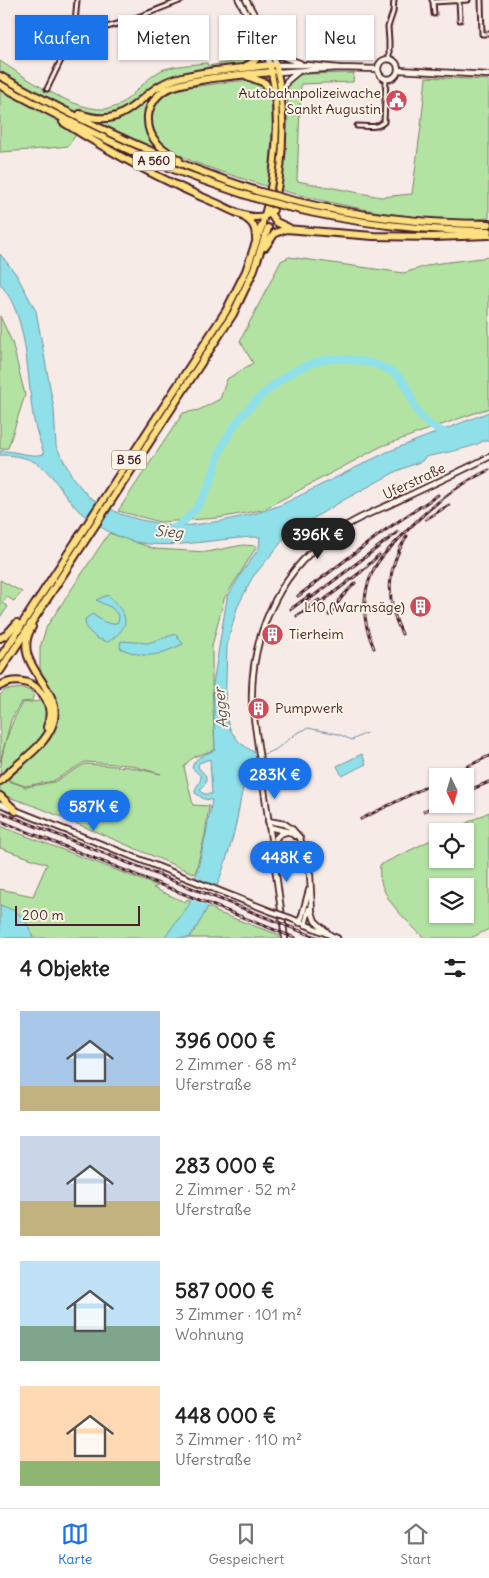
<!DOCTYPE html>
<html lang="de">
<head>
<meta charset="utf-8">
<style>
	body { margin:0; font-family:Delius,sans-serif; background:#f6f6f6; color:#222; height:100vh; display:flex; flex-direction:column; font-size:19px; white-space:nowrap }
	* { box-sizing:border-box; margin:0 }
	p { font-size:16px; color:#767676 }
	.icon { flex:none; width:28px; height:28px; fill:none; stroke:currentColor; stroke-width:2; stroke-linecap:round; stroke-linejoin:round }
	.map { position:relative; height:938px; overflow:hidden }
	.sheet { display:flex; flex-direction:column; background:#fff; flex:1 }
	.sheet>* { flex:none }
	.hud { position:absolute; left:15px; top:15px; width:460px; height:45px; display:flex; gap:10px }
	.needle { width:32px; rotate:175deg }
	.tools { position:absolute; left:429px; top:768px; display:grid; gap:10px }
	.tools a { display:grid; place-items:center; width:45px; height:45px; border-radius:0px; background:#fff; box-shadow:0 1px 4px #0004; font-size:25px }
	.scale { position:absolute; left:15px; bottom:12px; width:125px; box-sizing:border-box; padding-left:5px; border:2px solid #4a1f2b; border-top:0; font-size:14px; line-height:18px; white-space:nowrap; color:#4a1f2b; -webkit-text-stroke:4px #fcf5e5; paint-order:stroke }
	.price { position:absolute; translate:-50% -42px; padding:0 11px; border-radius:18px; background:#1a73e8; color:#fff; font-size:16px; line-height:32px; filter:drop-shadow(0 1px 2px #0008) }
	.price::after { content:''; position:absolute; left:50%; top:30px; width:15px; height:11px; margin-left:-8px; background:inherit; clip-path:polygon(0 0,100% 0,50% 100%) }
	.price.selected { background:#222; color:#fff }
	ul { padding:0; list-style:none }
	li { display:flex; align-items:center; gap:15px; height:125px; padding:0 20px }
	li span { display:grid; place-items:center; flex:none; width:140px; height:100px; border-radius:0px; color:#555 }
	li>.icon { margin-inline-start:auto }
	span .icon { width:60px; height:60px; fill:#fffc; stroke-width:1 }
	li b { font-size:21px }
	h2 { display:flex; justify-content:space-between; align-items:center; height:60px; padding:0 20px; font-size:21px }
	.chip { padding:0 18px; border-radius:0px; background:#fff; box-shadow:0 1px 4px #0004; font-size:18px; line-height:45px }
	.chip.selected { background:#1a73e8; color:#fff }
	.menu { display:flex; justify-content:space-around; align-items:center; height:70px; border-top:1px solid #e0e0e0; background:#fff; font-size:14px; color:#767676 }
	.menu a { display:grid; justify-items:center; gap:2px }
	.menu .selected { color:#1a73e8 }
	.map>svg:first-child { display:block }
</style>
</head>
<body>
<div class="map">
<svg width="489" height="938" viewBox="0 0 489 938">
	<rect width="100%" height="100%" fill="#f7ebe8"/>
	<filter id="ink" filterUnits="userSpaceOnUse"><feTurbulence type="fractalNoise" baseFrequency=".02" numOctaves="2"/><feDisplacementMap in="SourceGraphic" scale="10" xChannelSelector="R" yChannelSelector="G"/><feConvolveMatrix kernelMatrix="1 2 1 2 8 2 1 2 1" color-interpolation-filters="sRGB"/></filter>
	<g filter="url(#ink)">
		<path fill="#b2e3a3" stroke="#7e8167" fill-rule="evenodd" d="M250,29l8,22 -3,7 -12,7 -60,9 -58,36 -17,6 -18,-1 -22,31 -37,4 -31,2v-91c26,17 87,60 117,45 17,-9 28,-28 45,-36 8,-4 35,-6 45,-7l1,3 41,-7v-3l5,-5 -7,-21z
			M354,73l-1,9 -52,2 -4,97 84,16 31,-3 9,-68 5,-49 63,3v138c-66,6 -145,-11 -209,-28l8,-71 -1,-30 2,-6 6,-6 8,-3z
			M180,80l-13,6 -18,19 3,36 8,10 -62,-29c11,-3 22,-3 33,-10 17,-11 28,-26 49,-32z
			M253,81c6,3 12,5 15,12 9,18 1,72 0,94 -28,-10 -81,-23 -103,-41 -8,-7 -14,-16 -14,-27 0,-32 33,-31 56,-34 15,-2 30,-5 46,-4z
			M289,257l115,16 29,-9 56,-7v151l-107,38 -120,64 -44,8 -58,4 -42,-11 65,-98 16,-3 21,-11 7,-20 26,-16 -13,-22 41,-80z
			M0,316l12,26 13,53 -17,53 -8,1z
			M109,533l46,16 52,3 36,-7 14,1 -33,53 -12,47v38l3,66c-13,4 -23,5 -31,17l9,38 16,1 -4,29 -10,39 -155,-66 -40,-14v-16l26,9 28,-5 31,-18 44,3 32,7 -31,-9 -45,-3 -32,19 -28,5 -25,-9c0,-25 10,-52 22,-74l18,-2v-54l7,-21z
			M0,580l22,12 -8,9 -7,-4 -5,6 6,4 -8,10z
			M23,688l11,5 -2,8 -11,1 -10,18 -11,42v-67l5,-5z
			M489,812v117l-18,9h-47c-19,-20 -48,-42 -44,-73l57,-28 1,22h27v-28h-15zM438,886h27v28h-27z
			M0,826l158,60 -5,2 32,14 2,-3 29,11v2l66,24v2h-282v-49l33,7 14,-32 -47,-16z"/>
		<path fill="#8fe0e9" stroke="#73939d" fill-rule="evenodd" d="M0,254l16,20 20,37 18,98 2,37 17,32 16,19 31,17 21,6 36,7 45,-6 35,-8 24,-8 106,-53 102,-40v29h-6c-9,7 -44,13 -58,16l-3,4 -25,10 -55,30 -53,32 -37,45 -15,30 -10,37 -2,71 6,15 9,12 15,10h7l1,4c-8,3 -15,15 -18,23 -5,18 -7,38 -12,56 -9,34 -23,75 -44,102h-25l25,-33 17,-71 6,-34 -8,-1 -9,-6c0,-7 6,-10 6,-17l-9,-8c2,-11 14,-14 23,-18l-2,-66 14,-86 14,-24 18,-26 1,-11c-40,0 -94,15 -132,3 -16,-5 -37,-18 -49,-29 -29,-30 -29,-56 -79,-56v-4c15,-1 30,7 44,3 -3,-11 -8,-22 -10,-33 -8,-43 -4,-103 -34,-137zM210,759l2,35h-8l-4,-4 6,-7v-7l-8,-9 1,-4z
			M108,595c19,20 26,29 0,47l-12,-4 -10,-10 -1,-9 7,-5 12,8 9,2 5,-2 1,-6 -7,-8 -16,-8z
			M176,634l7,10c-27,12 -35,16 -63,4l1,-7 27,2z
			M362,754l4,10 -24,12 -5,-10z
			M0,905c20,7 26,12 33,33h-33z"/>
		<path fill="#f7ebe8" d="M193,877l26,10 -9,20 -22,-9z"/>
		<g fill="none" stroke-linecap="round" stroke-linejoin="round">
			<path stroke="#73939d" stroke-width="1" d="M261,755l14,-5 22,-17 11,-5 30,6 14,6 14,-7"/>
			<path stroke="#8fe0e9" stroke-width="8" d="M170,530c21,-9 36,-33 43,-55 3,-10 5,-22 11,-32 17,-33 59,-73 96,-82 21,-6 67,1 82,19 6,8 9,18 13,27 7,14 20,23 35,27"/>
			<defs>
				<path id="street" d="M77,0l-2,23 4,7c20,5 82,-22 103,-30
					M432,0l1,2 35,-2
					M459,0l1,20
					M481,0l1,34h7
					M433,2l1,12
					M389,60v-19l-1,-14 5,-15 1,-12
					M47,89l17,-35 7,-26 4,-3
					M357,126c9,0 20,3 27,-4l2,-43"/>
				<path id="secondary" d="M239,0l22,39 9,26
					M246,0l21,37 9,28h31l32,3
					M272,50l8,6 20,7
					M378 69a10 10 0 1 1 20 0a10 10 0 1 1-20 0Z
					M398,70l91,5
					M278,72l61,-4 39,1
					M281,93l6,-12 12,-10
					M0,804l270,107
					M268,821l17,3 7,5 8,9 10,36 2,38 3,9 15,14
					M269,827l20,5 6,4
					M275,855l1,-17 4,-4 6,-2
					M290,918l47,20
					M300,923l9,-33
					M305,925l4,-16
					M285,938l-33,-234c-2,-64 24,-128 77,-167 19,-15 42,-24 64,-34 32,-15 64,-30 96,-46"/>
				<path id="primary" d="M262,225c14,-50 20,-108 8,-160h6c10,41 8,92 0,133"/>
				<path id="highway" d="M246,66c13,-5 14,-14 15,-27
					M0,76c82,46 167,86 257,115
					M247,76l18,7 11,17
					M0,85c48,26 97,51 147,73 35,16 72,28 108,40
					M80,114c50,18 57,-24 95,-35 30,-9 64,-10 95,-14
					M63,122c49,31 100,59 153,81 13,6 26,14 40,14 7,0 13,-2 17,-7
					M179,160c-15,-10 -31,-19 -31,-40 -1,-11 6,-22 15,-29 23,-13 81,-16 109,-19
					M290,200c66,16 131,24 199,24
					M288,207c66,16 133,24 201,24
					M267,209l9,13 13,6
					M244,217c10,6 12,12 12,22
					M265,247l10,-14 11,-4 87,7 61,1 55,-2
					M0,638l6,-3 11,-12
					M0,658l226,-347 20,-40 16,-46
					M0,671l233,-357 20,-42 15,-44
					M0,686c28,-16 59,12 47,41
					M0,781c16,-18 43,-32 52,-55 16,-38 -44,-60 -20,-99
					M0,796l16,15"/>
			</defs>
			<use href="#street" stroke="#4a1f2b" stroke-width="7"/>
			<use href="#secondary" stroke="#4a1f2b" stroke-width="8"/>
			<use href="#primary" stroke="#4a1f2b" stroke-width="9"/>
			<use href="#highway" stroke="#4a1f2b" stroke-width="10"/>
			<use href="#street" stroke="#fcf5e5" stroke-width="3"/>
			<use href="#secondary" stroke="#fcf5e5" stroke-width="4.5"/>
			<use href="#primary" stroke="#fde080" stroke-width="5"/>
			<use href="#highway" stroke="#fde080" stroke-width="6"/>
			<defs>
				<path id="rail" d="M426,519l23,-14
					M298,596l86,-65 54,-36
					M307,601l91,-69
					M315,607l47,-36 17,-16
					M291,609l19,-14
					M329,615l13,-18 13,-14
					M297,616l22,-16
					M402,634c-17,-35 -16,-65 5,-98
					M374,648c-11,-24 -13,-50 -2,-75 6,-14 18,-25 29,-36 26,-28 53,-51 88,-67
					M448,776l41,-20
					M465,792l24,-10
					M424,811l15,-7
					M0,812l318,126
					M361,819l77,-38
					M0,821l295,117"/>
			</defs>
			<use href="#rail" stroke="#4a1f2b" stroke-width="3"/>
			<use href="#rail" stroke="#fcf5e5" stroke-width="1" stroke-dasharray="4" stroke-linecap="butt"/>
			<defs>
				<path id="secondary-bridge" d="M270,911l20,7"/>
				<path id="highway-bridge" d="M257,191l33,9
					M255,198l33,9"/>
			</defs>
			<use href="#secondary-bridge" stroke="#4a1f2b" stroke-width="8" stroke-linecap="butt"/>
			<use href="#highway-bridge" stroke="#4a1f2b" stroke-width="10" stroke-linecap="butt"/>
			<use href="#secondary-bridge" stroke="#fcf5e5" stroke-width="4.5"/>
			<use href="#highway-bridge" stroke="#fde080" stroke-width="6"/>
		</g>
	</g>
	<defs>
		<symbol id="civic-disc" viewBox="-11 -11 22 22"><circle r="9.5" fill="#d1495b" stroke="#fcf5e5"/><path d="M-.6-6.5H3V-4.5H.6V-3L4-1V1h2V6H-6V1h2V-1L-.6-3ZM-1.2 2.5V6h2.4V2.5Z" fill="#fff"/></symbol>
		<symbol id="building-disc" viewBox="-11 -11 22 22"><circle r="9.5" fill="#d1495b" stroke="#fcf5e5"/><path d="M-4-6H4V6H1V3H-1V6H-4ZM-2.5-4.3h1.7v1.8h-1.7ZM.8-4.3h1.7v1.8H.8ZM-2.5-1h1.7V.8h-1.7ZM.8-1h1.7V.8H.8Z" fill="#fff"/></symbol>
	</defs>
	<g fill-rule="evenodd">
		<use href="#civic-disc" x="384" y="88" width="25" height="25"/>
		<use href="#building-disc" x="408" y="594" width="25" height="25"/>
		<use href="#building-disc" x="260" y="622" width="25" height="25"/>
		<use href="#building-disc" x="246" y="696" width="25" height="25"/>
	</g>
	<g text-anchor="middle" stroke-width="4" stroke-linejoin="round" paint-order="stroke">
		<g fill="#fcf5e5" stroke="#7f5f63" stroke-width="1">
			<rect x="133" y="151.5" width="42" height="19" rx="4"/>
			<rect x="111.5" y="450.5" width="35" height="19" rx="4"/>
		</g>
		<g font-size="12" font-weight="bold" fill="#4a1f2b">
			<text x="154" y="165">A 560</text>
			<text x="129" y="464">B 56</text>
		</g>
		<g font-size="14" fill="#4a1f2b" stroke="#fcf5e5" text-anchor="end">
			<text x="381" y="98">Autobahnpolizeiwache<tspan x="381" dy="16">Sankt Augustin</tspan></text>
			<text x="405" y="612">L10 (Warmsäge)</text>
			<text x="289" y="639" text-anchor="start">Tierheim</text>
			<text x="275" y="713" text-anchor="start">Pumpwerk</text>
		</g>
		<g font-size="14" fill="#4a1f2b" stroke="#fcf5e5">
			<text transform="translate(414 481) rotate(-25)" y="5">Uferstraße</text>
		</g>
		<g font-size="15" font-style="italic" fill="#5b4f5a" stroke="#fcf5e5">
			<text transform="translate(169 532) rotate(4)" y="5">Sieg</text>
			<text transform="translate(221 708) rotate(-95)" y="5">Agger</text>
		</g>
	</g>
</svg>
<div class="tools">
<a><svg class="needle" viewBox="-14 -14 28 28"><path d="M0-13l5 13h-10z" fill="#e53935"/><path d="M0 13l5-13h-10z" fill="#767676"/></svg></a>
<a><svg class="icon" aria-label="locate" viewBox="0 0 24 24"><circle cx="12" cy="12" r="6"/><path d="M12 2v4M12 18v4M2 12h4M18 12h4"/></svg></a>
<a><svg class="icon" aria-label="layers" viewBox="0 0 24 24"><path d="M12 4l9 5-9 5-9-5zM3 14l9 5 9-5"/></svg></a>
</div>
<div class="scale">200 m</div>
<b class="price selected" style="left:318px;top:560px">396K €</b>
<b class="price" style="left:275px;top:800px">283K €</b>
<b class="price" style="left:94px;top:832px">587K €</b>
<b class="price" style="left:287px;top:883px">448K €</b>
<div class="hud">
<a class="chip selected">Kaufen</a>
<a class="chip">Mieten</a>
<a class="chip">Filter</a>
<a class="chip">Neu</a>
</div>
</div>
<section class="sheet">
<h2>4 Objekte<svg class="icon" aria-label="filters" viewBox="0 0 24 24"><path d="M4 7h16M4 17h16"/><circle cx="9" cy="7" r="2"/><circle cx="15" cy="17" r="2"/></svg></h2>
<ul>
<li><span style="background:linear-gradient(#a9c7e8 75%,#c2b280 0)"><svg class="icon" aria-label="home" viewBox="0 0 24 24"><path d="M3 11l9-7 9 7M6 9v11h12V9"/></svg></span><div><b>396 000 €</b><p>2 Zimmer · 68 m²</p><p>Uferstraße</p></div></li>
<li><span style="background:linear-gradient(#c9d6e8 65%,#c2b280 0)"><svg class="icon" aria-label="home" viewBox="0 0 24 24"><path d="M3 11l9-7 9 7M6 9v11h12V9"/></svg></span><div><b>283 000 €</b><p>2 Zimmer · 52 m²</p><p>Uferstraße</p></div></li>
<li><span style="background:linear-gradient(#bfe0f5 65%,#7fa58c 0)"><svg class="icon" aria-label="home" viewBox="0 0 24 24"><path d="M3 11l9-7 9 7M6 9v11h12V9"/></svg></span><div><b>587 000 €</b><p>3 Zimmer · 101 m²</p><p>Wohnung</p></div></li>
<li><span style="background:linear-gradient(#ffd9b3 75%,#8fb573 0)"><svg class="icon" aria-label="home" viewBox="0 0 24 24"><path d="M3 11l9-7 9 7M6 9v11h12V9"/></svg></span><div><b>448 000 €</b><p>3 Zimmer · 110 m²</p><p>Uferstraße</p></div></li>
</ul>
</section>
<nav class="menu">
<a class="selected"><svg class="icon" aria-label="map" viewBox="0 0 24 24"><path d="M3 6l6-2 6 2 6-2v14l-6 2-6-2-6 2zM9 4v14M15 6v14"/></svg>Karte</a>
<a><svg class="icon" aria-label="saved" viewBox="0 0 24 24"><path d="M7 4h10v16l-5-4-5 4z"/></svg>Gespeichert</a>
<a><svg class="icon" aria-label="home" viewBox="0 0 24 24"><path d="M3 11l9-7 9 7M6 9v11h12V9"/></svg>Start</a>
</nav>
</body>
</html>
